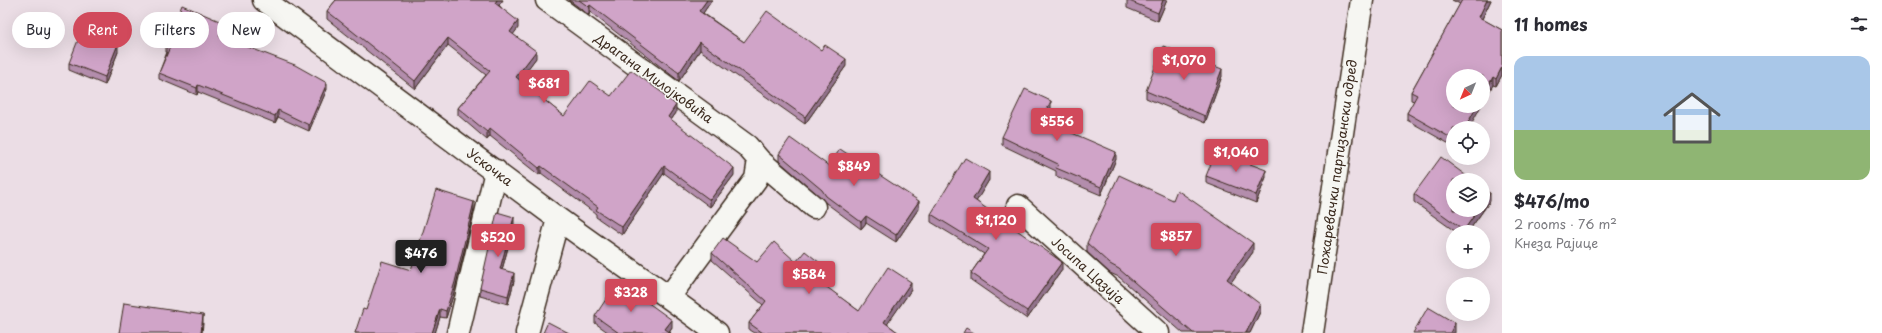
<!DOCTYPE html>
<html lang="en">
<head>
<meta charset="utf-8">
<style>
	body { margin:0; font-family:"Playpen Sans",sans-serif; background:#f2f2f3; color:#2b2b33; height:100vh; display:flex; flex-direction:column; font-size:15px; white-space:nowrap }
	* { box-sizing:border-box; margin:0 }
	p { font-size:13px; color:#7c7c81 }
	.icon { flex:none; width:22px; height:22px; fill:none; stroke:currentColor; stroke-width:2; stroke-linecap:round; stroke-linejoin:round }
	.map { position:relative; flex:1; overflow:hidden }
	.drawer { display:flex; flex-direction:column; background:#fff; width:380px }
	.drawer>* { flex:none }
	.hud { position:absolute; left:12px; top:12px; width:380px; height:36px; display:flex; gap:8px }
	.needle { width:26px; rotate:223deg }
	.tools { position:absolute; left:1446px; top:69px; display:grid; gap:8px }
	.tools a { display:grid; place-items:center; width:44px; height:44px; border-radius:50%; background:#fff; box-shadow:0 4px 16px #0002; font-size:20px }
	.price { position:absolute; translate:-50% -34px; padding:0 9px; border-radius:4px; background:#d1495b; color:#fff; font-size:13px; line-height:26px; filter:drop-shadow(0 1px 2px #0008) }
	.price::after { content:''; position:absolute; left:50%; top:24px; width:12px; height:9px; margin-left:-6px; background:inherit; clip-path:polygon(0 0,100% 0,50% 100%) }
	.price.on { background:#222; color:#fff }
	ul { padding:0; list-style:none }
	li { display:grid; align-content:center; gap:8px; height:212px; padding:0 12px }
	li+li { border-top:1px solid #e1e1e2 }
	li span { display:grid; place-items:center; height:124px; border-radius:12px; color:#555 }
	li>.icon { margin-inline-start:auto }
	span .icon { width:72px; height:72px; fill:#fffc; stroke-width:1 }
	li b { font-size:17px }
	h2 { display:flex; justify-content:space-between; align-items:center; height:48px; padding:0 12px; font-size:17px }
	.chip { padding:0 14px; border-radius:18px; background:#fff; box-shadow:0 4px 16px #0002; font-size:14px; line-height:36px }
	.chip.on { background:#d1495b; color:#fff }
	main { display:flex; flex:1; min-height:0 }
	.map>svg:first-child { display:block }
</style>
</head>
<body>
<main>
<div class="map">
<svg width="1502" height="333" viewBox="0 0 1502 333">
	<rect width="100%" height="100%" fill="#ebdde5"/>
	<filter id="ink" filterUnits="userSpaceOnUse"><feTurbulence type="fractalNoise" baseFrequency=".025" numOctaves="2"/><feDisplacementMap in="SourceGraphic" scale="8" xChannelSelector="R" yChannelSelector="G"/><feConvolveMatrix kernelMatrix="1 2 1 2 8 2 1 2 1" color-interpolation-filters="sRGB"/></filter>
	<g filter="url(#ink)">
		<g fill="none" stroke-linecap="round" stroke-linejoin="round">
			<defs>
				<path id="street" d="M264,0c98,72 195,145 293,218 53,39 108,75 160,115
					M547,0l200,146 12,14 -3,19 -87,118
					M759,160l55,47
					M1018,206l140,127
					M458,333l38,-162
					M527,333l31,-114"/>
				<path id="secondary" d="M1312,333l50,-333"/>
			</defs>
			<use href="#street" stroke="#3b2a1e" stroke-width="25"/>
			<use href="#secondary" stroke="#3b2a1e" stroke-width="25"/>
			<use href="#street" stroke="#f6f6f2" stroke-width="22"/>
			<use href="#secondary" stroke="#f6f6f2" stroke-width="22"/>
		</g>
		<path fill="#b38dac" stroke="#3b2a1e" d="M335,0h168l-4,5 19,23 -5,6 23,24 -17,22 45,36 47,-20h53l12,17 -5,7 63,55 -24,32 -46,-34 -42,62 -26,-18v-3l-55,-41 -2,2 -49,-39 -3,4 -29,-25v-7l28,-33 -38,-30 -33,44 -88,-70v-8l9,-11z
			M569,0h143l-9,13 41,29 77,8 25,16 -41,58 -105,-74 -21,31 -89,-69 -1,3z
			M1127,0h40l-9,21 -31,-13z
			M1452,0h39l-9,19 20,11v45l-6,11 -3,-1 -40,43v18l-46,-26v-7l7,-12 -3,-1v-8l49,-88z
			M224,29l-3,8 106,52 -18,42 -31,-14 -3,6 -77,-31 -1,3 -38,-16v-6l8,-21h-1v-7z
			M118,52l-13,33 -36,-15v-7z
			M1222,76l-17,47 -59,-25v-7z
			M1051,109l-6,13 71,37 -15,36 -45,-19v-5l-54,-26v-8z
			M779,154l50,12 90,42 -23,34 -30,-19 -5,6 -35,-26 -4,-5 -43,-37z
			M1206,176l60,1 -10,26 -50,-20z
			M989,180l-13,21 86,69 -35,49 -56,-39v-7l13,-19 -53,-32v-8z
			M1414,194l76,7 -22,31h-12l-42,-30z
			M474,209l-19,80 -9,29 -6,-1 -5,16h-80l11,-23 45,-40z
			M514,225l-12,45 12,11 -6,23 -28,-8v-8z
			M1087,243l166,9 -22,30 29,30 -10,21h-67l-64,-56 -9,-4 -23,-21z
			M712,253l45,9h39l29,12 -6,8 40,29 52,-21 -24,34 12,9h-145l-5,-3v-7l14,-18 -51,-45z
			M595,316l77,11 -3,5 2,1h-62l-14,-10z"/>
		<path fill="#92738c" stroke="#3b2a1e" d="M497,0h6l-8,10v-7z
			M707,0h5l-13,19v-8z
			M1163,0h4l-9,21v-8z
			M1487,0h4l-12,25v-8z
			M590,5v7l-1,3v-8z
			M518,21v7l-8,11v-7z
			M224,23v6l-5,13v-6z
			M448,38v7l-33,44v-8z
			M700,42v8l-21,31v-8z
			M118,44v8l-13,33v-8z
			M536,51v7l-20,27v-8z
			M846,59v7l-41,58v-7z
			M1502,67v8l-6,11v-7z
			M1222,69v7l-17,47v-7z
			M1493,77v8l-10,18v-8z
			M327,83v6l-18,42v-6z
			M198,85v7l-1,3v-7z
			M1051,101v8l-9,19v-8z
			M676,105v8l-8,11v-7z
			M1477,106h4l-12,22h-4z
			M278,110v7l-3,6v-7z
			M490,128v8l-3,4v-8z
			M1116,152v7l-15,36v-8z
			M541,166v7l-2,2v-7z
			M664,166v7l-42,62v-8z
			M734,168v7l-24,32v-7z
			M1266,170v7l-10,26v-8z
			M989,172v8l-16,27v-8z
			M1490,193v8l-22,31h-4v-2l14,-20h5v-7z
			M919,201v7l-23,34v-7z
			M474,202v7l-19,80 -9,29v-7z
			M866,216v7l-5,6v-7z
			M514,217v8l-14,52v-8z
			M1253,243v9l-26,36v-9z
			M1062,262v8l-35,49v-8z
			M825,267v7l-9,12v-7z
			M514,273v8l-6,23v-8z
			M911,282v8l-27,39v-7z
			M1260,304v8l-10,21h-4z
			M440,309v8l-5,16h-3z
			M203,315v9l-1,9h-1z
			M672,320v7l-4,6 -3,-4z
			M1455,323v10h-5z"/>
		<path fill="#d0a4c8" stroke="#3b2a1e" d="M336,0h161l-2,3 23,18 -8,11 26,19 -20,26 48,39 26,-35 21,15 20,-26 33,24 -1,1 13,10 -8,12 66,51 -24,32 -46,-34 -42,61 -26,-17 2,-3 -57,-41 -2,2 -49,-40 -3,4 -29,-24 32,-37 -42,-33 -33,43 -88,-70z
			M579,0h128l-8,11 45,31 23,-31 54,39 4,-5 21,14 -41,58 -105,-75 -21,31 -89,-68 -1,2z
			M1127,0h36l-5,13z
			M1462,0h25l-8,17 23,13v37l-6,12 -3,-2 -10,18v-19h-30v30h24l-12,22h-12v11l-46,-26 10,-18 -6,-3z
			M182,5l42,18 -5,13 76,29 32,18 -18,42 -31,-15 -3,6 -77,-31 -1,3 -38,-15 11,-26 -4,-2z
			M82,30l36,14 -13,33 -36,-14z
			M1163,46l59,23 -17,47 -59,-25z
			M1025,89l26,12 -9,19 74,32 -15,35 -45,-19 2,-4 -56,-27z
			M790,138l39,28 11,-17 79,52 -23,34 -30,-19 -5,6 -35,-26 -4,-6 -43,-36z
			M1216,151l50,19 -10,25 -50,-19z
			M1441,157l31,23h-19v30h25l-14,20 -50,-36z
			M965,158l24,14 -16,27 89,63 -35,49 -56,-38 17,-24 -57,-35z
			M1119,175l54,25 4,-10 76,53 -26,36 33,25 -14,29h-53l-74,-64 -9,-5 -23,-21z
			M1483,188l7,5 -7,10z
			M436,190l38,12 -19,80 -9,29 -6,-2 -8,24h-77l8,-24 3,1 16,-49 29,9z
			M497,212l17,5 -14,52 14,4 -6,23 -28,-8z
			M723,238l34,24 17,-20 22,20 9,-11 20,16 -9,12 43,32 29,-44 23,15 -27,40 15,11h-136l-14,-10 17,-22 -54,-48z
			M618,281l54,39 -7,9 6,4h-52l-24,-17z
			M124,303l79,12 -2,18h-82z
			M1428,307l27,16 -5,10h-37z
			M548,322l21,11h-26z
			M966,328l8,5h-11z"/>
	</g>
	<g text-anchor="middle" stroke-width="3" stroke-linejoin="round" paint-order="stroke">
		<g font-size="13" fill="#3b2a1e" stroke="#f6f6f2">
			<text transform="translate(654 78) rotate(36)" y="5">Драгана Милојковића</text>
			<text transform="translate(490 167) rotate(37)" y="5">Ускочка</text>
			<text transform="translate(1337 167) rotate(-82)" y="5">Пожаревачки партизански одред</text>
			<text transform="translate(1088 270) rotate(42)" y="5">Јосипа Цазија</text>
		</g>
	</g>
</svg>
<div class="tools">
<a><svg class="needle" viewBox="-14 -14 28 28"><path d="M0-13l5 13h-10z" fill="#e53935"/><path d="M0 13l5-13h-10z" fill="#7c7c81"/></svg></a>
<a><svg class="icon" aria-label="locate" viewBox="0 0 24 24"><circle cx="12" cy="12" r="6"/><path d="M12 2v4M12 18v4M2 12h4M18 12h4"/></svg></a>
<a><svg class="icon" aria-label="layers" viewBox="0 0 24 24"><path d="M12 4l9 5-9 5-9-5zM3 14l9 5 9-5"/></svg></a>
<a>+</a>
<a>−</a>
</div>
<b class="price" style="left:1184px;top:81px">$1,070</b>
<b class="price" style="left:544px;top:104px">$681</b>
<b class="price" style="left:1057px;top:142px">$556</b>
<b class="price" style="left:1236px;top:173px">$1,040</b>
<b class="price" style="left:854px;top:187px">$849</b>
<b class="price" style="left:996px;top:241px">$1,120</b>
<b class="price" style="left:1176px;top:257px">$857</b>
<b class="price" style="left:498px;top:258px">$520</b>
<b class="price on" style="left:421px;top:274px">$476</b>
<b class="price" style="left:809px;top:295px">$584</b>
<b class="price" style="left:631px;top:313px">$328</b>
<div class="hud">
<a class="chip">Buy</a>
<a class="chip on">Rent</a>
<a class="chip">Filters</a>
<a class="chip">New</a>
</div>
</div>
<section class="drawer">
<h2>11 homes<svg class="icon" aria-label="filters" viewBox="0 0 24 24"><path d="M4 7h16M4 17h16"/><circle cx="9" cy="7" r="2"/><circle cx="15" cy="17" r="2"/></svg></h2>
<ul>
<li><span style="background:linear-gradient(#a9c7e8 60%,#8fb573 0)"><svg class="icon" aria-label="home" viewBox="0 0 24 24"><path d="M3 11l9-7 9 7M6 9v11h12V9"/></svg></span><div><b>$476/mo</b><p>2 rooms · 76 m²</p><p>Кнеза Рајице</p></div></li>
</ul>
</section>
</main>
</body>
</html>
